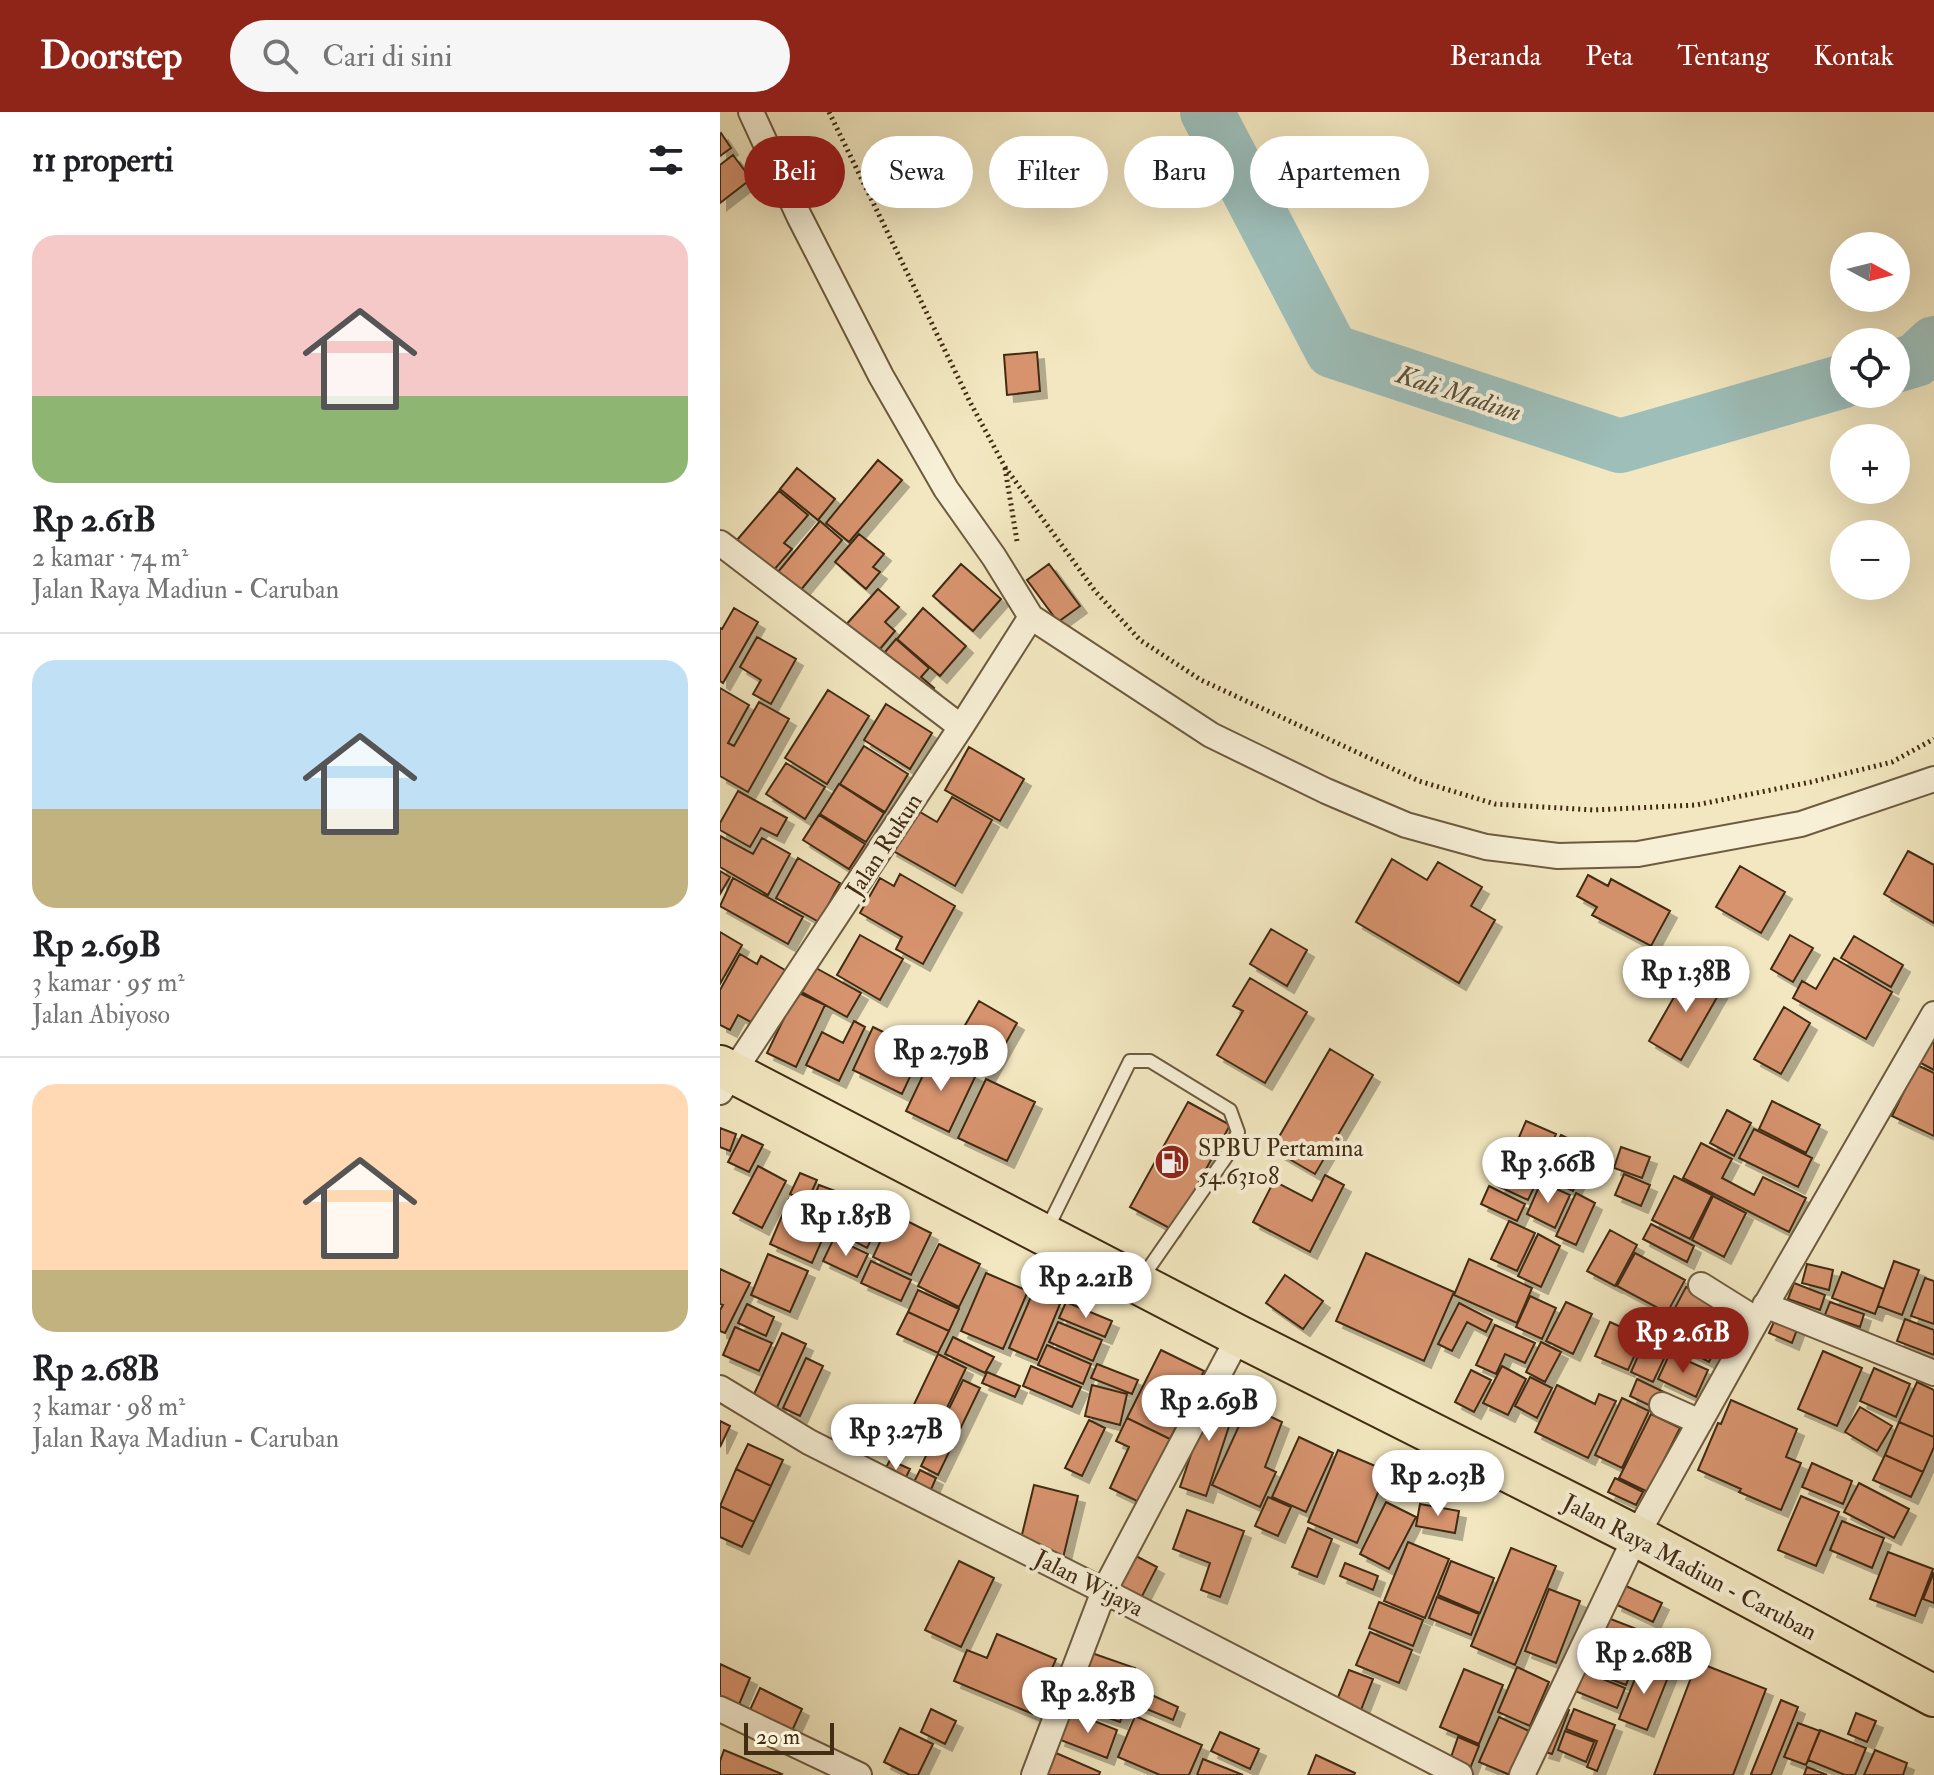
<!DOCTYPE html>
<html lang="id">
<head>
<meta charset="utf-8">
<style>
	body { margin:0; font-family:"IM FELL Double Pica",serif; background:#f6f6f6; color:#202124; height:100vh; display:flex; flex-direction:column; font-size:30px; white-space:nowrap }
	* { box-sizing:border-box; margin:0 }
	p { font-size:26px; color:#757577 }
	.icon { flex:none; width:44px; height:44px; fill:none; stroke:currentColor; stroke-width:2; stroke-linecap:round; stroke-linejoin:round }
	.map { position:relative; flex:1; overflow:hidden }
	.drawer { display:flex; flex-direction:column; background:#fff; width:720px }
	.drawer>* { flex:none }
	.banner { position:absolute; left:24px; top:24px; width:760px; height:72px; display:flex; gap:16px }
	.needle { width:52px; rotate:97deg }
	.controls { position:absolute; left:1110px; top:120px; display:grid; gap:16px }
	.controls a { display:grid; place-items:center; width:80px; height:80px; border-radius:50%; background:#fff; box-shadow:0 8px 32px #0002; font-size:40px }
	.scale { position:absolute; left:24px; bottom:20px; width:90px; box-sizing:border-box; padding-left:8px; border:4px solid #422c12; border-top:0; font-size:22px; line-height:28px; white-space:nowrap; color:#422c12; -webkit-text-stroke:6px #f7efd6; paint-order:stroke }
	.price { position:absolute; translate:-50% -68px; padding:0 18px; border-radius:28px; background:#fff; color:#222; font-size:26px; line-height:52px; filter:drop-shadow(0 2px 4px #0008) }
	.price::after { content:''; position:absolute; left:50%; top:48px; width:24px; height:18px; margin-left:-12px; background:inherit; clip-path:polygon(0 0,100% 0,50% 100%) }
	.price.current { background:#8f2418; color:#fff }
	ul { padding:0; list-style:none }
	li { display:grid; align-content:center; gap:16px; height:424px; padding:0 32px }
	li+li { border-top:2px solid #e0e0e0 }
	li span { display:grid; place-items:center; height:248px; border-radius:24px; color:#555 }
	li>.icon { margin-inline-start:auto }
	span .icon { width:144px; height:144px; fill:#fffc; stroke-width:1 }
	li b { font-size:34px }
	h2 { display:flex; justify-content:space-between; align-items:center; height:96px; padding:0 32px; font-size:34px }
	.chip { padding:0 28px; border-radius:36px; background:#fff; box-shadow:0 8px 32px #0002; font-size:28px; line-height:72px }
	.chip.current { background:#8f2418; color:#fff }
	header { display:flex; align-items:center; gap:48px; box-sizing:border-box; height:112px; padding:0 40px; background:#8f2418; color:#fff }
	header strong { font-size:38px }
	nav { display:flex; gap:44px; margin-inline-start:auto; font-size:28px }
	.search { width:560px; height:72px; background:#f6f6f6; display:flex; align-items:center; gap:20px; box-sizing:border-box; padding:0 28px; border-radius:44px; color:#757577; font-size:30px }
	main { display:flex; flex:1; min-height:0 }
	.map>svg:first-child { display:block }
</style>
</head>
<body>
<header>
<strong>Doorstep</strong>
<div class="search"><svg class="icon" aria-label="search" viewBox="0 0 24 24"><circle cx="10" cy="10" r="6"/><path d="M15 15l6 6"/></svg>Cari di sini</div>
<nav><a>Beranda</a><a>Peta</a><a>Tentang</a><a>Kontak</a></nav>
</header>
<main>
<section class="drawer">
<h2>11 properti<svg class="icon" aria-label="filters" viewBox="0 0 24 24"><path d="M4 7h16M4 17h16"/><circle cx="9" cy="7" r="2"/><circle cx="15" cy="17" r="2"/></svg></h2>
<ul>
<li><span style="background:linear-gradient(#f6c9c9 65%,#8fb573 0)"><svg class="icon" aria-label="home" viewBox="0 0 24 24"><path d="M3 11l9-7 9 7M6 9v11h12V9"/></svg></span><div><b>Rp 2.61B</b><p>2 kamar · 74 m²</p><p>Jalan Raya Madiun - Caruban</p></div></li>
<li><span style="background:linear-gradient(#bfe0f5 60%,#c2b280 0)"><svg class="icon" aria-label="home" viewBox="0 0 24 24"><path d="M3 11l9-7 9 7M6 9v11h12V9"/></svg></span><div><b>Rp 2.69B</b><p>3 kamar · 95 m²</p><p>Jalan Abiyoso</p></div></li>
<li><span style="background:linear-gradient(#ffd9b3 75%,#c2b280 0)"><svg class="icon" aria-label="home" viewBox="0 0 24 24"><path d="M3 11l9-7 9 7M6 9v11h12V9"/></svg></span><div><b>Rp 2.68B</b><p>3 kamar · 98 m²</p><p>Jalan Raya Madiun - Caruban</p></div></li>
</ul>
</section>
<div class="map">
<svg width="1214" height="1663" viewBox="0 0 1214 1663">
	<defs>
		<filter id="shadow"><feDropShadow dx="7" dy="7" stdDeviation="0" flood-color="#0004"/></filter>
	</defs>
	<rect width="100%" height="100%" fill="#f2e7c0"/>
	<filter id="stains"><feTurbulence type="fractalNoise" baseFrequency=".0025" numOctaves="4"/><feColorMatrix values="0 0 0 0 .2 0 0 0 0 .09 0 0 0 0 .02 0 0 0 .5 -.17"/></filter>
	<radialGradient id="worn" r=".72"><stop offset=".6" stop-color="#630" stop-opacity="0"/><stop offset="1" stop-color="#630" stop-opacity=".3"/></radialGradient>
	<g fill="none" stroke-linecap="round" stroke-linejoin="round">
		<path stroke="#9dbeb9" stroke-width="54" d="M487,0l125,239 288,95 224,-65
			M1176,254l20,-6 18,-17"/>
	</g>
	<path fill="#d6936e" stroke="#422c12" stroke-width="2" filter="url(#shadow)" d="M1,21l10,15 -11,8v-22z
		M13,43l18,24 -31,24v-38z
		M317,240l3,39 -33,4 -3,-40z
		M158,348l24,20 -53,62 -23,-19z
		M77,356l38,31 -17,21 -38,-31z
		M59,379l29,24 -24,28 8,6 -19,22 -36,-31z
		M100,409l22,19 -47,57 -22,-19z
		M139,422l25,20 -11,13 7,5 -14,17 -31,-27z
		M241,452l40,35 -28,32 -40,-35z
		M329,452l31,42 -22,16 -31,-42z
		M158,477l21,18 -14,15 10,9 -20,24 -31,-28z
		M14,496l24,14 -35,61 -3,-2v-53l2,1z
		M203,496l43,38 -26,30 -43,-37z
		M37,525l39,22 -25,45 -18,-10 8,-14 -21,-13z
		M176,527l33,29 -8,9 13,11 -8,10 -46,-40z
		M0,576l29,17 -21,38 6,3 25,-44 30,17 -41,73 -28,-16z
		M108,578l41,26 -42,68 -42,-26z
		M166,592l46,29 -22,36 -46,-29z
		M144,634l44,28 -23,38 -45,-28z
		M249,635l55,32 -24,42 -55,-31z
		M66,651l39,24 -20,32 -39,-25z
		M119,672l45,29 -18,29 -46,-28z
		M18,679l49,27 -10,18 -16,-8 -11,19 -30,-17v-7z
		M232,685l40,23 -37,66 -65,-37 23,-41 24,14z
		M99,703l46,29 -16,25 -46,-29z
		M0,724l33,18 9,-16 28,16 -22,41 -48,-28z
		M1188,739l26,14v58l-50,-29z
		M78,746l42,25 -21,39 -43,-24z
		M672,747l35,21 11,-18 44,25 -11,19 24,14 -36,63 -103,-61z
		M1020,754l45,26 -24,41 -45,-26z
		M0,759l10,6 -10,17z
		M180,762l55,32 -32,58 -27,-15 6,-12 -42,-24 20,-35 14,8z
		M868,763l20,11 3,-7 59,32 -19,35 -59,-31 5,-8 -20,-11z
		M13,766l70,39 -15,27 -68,-38z
		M551,817l36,21 -20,36 -37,-22z
		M0,820l22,13 -22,39z
		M140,823l43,24 -23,41 -43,-25z
		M1070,823l23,13 -20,34 -22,-13z
		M1134,824l49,29 -12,22 -50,-29z
		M20,842l17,10 4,-8 29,17 -30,54 -22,-12 -8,15 -10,-5v-35z
		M1114,846l58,34 -26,47 -73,-41 9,-17 14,8z
		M96,856l45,25 -14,24 -45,-25z
		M970,857l33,18 -42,73 -32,-19z
		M530,866l57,34 -42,71 -48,-28 26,-44 -10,-5z
		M77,880l28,13 -29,62 -29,-14z
		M259,889l38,22 -29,52 -39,-22z
		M1064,895l26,16 -29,51 -27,-15z
		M134,909l11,6 -26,54 -33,-16 16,-33 21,11z
		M1214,913v45l-17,-9z
		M153,915l49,24 -20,43 -49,-24z
		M610,937l43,26 -58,99 -43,-25z
		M213,942l43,21 -27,57 -43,-21z
		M1197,953l17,8v63l-42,-20z
		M266,967l49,23 -28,59 -49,-23z
		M1052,989l48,24 -14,28 -47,-24z
		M468,990l42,23 -57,105 -43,-23z
		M1007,998l24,13 -17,33 -24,-13z
		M806,1009l30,13 -18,42 -30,-13z
		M0,1016l16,6 -6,17 -10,-4z
		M1034,1017l58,29 -14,29 -59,-29z
		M22,1023l21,10 -14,27 -21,-10z
		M841,1023l31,15 -19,41 -32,-15z
		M981,1031l31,16 -10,19 32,17 9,-18 43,21 -17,34 -106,-54z
		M901,1035l29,10 -8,21 -28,-10z
		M38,1054l28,15 -24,47 -29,-15z
		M787,1055l30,14 -9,19 -30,-14z
		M80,1061l17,7 -10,22 -17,-8z
		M904,1062l26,11 -9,21 -26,-11z
		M605,1063l19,10 -34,67 -57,-30 21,-41 38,20z
		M954,1064l38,19 -22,44 -38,-19z
		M821,1070l29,13 -15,33 -28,-14z
		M99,1073l19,7 -6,15 -19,-8z
		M769,1074l36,18 -8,17 -36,-17z
		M856,1081l19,10 -19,42 -20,-9z
		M993,1084l33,17 -22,44 -32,-17z
		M69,1087l43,18 -20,46 -42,-19z
		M135,1089l28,15 -16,32 -28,-15z
		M173,1102l38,19 -20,42 -38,-18z
		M789,1109l26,12 -18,38 -26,-12z
		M931,1112l43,22 -7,16 -44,-23z
		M890,1118l27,15 -22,41 -28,-15z
		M818,1122l22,12 -19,41 -23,-11z
		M114,1126l34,16 -11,23 -34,-16z
		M219,1132l41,20 -21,43 -41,-21z
		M646,1141l88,39 -30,69 -88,-40z
		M915,1141l50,27 -18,33 -50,-27z
		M48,1142l40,17 -18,41 -39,-17z
		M749,1147l63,29 -15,35 -63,-28z
		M151,1149l40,19 -10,21 -40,-18z
		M1174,1149l25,9 -17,45 -24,-9z
		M1087,1152l26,6 -4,20 -27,-7z
		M0,1157l30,14 -25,50 -5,-2v-21l3,-5 -3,-1z
		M1122,1160l42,17 -9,25 -43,-16z
		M266,1161l42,18 -25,58 -42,-18z
		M565,1163l38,26 -20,28 -37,-26z
		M1205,1166l9,3v43l-23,-8z
		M1074,1171l31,12 -5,15 -32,-11z
		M966,1175l32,17 -8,16 17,8 -18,34 -49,-26z
		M198,1178l41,19 -10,22 -41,-19z
		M313,1180l27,12 -23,56 -28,-12z
		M810,1184l26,12 -14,31 -26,-12z
		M346,1190l46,19 -7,16 -46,-19z
		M846,1190l26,12 -19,40 -27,-13z
		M1110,1190l34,12 -4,13 -35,-12z
		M739,1191l33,17 -6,12 -19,-10 -15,29 -14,-7z
		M27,1192l27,13 -8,19 -28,-13z
		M188,1200l41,19 -11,22 -41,-19z
		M1057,1203l22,9 -7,19 -23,-10z
		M1185,1207l29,11v25l-37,-14z
		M338,1210l44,18 -9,21 -44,-19z
		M890,1210l33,15 -15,33 -33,-14z
		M775,1213l40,18 -10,20 -20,-9 -9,20 -20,-9z
		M15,1215l37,16 -13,28 -36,-16z
		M62,1221l24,11 -32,70 -24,-11z
		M233,1225l41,20 -9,16 -40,-19z
		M926,1226l23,10 -16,34 -22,-10z
		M821,1230l20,10 -16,30 -19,-10z
		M327,1233l44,19 -8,20 -45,-19z
		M441,1238l43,21 -34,68 -43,-21z
		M1103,1239l39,17 -25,58 -39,-17z
		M950,1241l38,17 -12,27 -38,-18z
		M218,1242l28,14 -30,63 -28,-14z
		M86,1246l17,8 -23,50 -17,-8z
		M377,1252l41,16 -6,14 -41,-16z
		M311,1254l50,21 -9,20 -49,-21z
		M782,1254l24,13 -18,36 -25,-12z
		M1154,1256l36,16 -14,33 -36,-16z
		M751,1258l20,10 -17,32 -19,-10z
		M267,1260l33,14 -5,11 -33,-14z
		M810,1265l22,11 -15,30 -22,-12z
		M917,1267l27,13 -7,17 -27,-13z
		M243,1268l17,8 -42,87 -17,-9z
		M1197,1270l17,8v47l-35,-15z
		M372,1273l35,9 -7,31 -35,-9z
		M837,1273l38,19 4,-10 17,7 -28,57 -53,-26z
		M493,1278l25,9 -32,97 -26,-9z
		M902,1286l27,13 -27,57 -27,-13z
		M1011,1288l66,29 -11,28 15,6 -20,47 -42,-18 2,-3 -43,-19 20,-47 3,1z
		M528,1294l34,16 -17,45 11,5 -16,35 -48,-22z
		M1140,1295l32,19 -15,25 -32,-19z
		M931,1302l29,14 -32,64 -29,-14z
		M407,1306l43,21 -31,63 -29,-14 19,-41 -13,-6z
		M369,1308l16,8 -23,48 -17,-8z
		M0,1309l10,5 -10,21z
		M1179,1310l35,15v10l-11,25 -38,-17z
		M579,1325l34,16 -27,59 -34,-15z
		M28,1332l35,16 -12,26 -35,-17z
		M618,1338l49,21 -30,72 -49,-21z
		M1165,1343l38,17 -12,25 -38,-17z
		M170,1348l20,9 -8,16 -20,-10z
		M1092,1351l40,18 -9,23 -41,-17z
		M16,1357l35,17 -17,36 -34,-16z
		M200,1358l16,8 -6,14 -17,-8z
		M895,1366l28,14 -7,13 -28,-13z
		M1139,1371l50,26 -15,29 -50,-26z
		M314,1373l44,11 -15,62 -44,-11z
		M1081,1384l38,16 -23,54 -38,-16z
		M548,1385l23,10 -13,29 -23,-10z
		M666,1390l30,15 -27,52 -29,-15z
		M700,1392l39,7 -4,22 -39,-7z
		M0,1394l34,16 -12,25 -22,-10z
		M467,1398l57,21 -24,66 -19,-7 9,-27 -37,-14z
		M1122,1409l42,17 -12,30 -42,-18z
		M588,1416l24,11 -15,38 -25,-10z
		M688,1430l41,17 -24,59 -41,-17z
		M791,1436l45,18 -41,99 -44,-19z
		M1168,1440l45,17 -18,47 -45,-17z
		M414,1443l23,12 -19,37 -23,-12z
		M239,1449l35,17 -33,69 -36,-17z
		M731,1449l43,17 -14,35 -42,-18z
		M625,1451l33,13 -5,14 -33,-14z
		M1214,1460v31l-11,-4z
		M904,1473l38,18 -9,19 -38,-18z
		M829,1477l31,12 -24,62 -31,-12z
		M717,1485l42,17 -8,21 -42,-17z
		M659,1490l44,18 -10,26 -44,-18z
		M888,1506l39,15 -7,20 -40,-15z
		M650,1520l42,18 -13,33 -43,-18z
		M277,1522l59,25 -23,55 -79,-33 13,-31 20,8z
		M929,1530l19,9 -6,15 -20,-8z
		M874,1534l41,17 -9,22 -42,-16z
		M366,1539l49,17 -7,21 -49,-18z
		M922,1549l28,11 -23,58 -28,-11z
		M977,1550l69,27 -33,86h-79z
		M0,1552l30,14 -12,29 -18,-8z
		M797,1555l32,15 -19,44 -32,-14z
		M744,1557l39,16 -24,59 -39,-17z
		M629,1558l24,9 -14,36 -24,-10z
		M863,1559l42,17 -8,20 -42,-17z
		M366,1567l44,16 -10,27 -44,-15z
		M40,1576l42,21 -11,24 -42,-21z
		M423,1579l35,16 -5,13 -36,-15z
		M1061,1588l17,7 -27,68h-18l-2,-1z
		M839,1594l10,4 -17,44 -10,-3z
		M211,1597l25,12 -11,23 -24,-12z
		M854,1597l41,16 -18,46 -10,-4 10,-26 -31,-12z
		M349,1599l48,19 -10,28 -49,-19z
		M1136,1601l20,8 -9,21 -19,-8z
		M415,1604l67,29 -13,30h-29l-42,-18z
		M779,1605l30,14 -19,44 -31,-13z
		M1078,1611l22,8 -14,34 -22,-8z
		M180,1616l33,16 -15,31h-8l-26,-13z
		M1100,1618l46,18 -11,27h-10l-37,-15z
		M845,1619l29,11 -8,20 -28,-12z
		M500,1620l39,17 -9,20 -39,-18z
		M738,1625l21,9 -10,25 -20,-8z
		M4,1638l58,24 -1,1h-61v-14z
		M1155,1638l32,13 -4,12h-39z
		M336,1641l44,19 -1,3h-53z
		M596,1643l39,18 -1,2h-46z
		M483,1647l40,16h-46z
		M1087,1655l20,8h-23z"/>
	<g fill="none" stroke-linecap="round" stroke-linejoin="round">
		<defs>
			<path id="service" d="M326,1119l84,-170h20l80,49 8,22 -12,25 -84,121"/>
			<path id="minor" d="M31,0l48,104 82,160 65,113 48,68 37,60 180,118 115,56 80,34 80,22 72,9 80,-2 163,-30 133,-45
				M0,431l241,184
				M0,980l241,-365 70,-110
				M981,1173l56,35
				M1045,1193l169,68
				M0,1276l89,54 295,149 356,184
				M942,1293l38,17
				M0,1597l139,66
				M314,1663l70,-184 135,-255
				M802,1663l114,-239 121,-216 177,-306"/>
			<path id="trunk" d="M0,954l519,270 397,200 298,160"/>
		</defs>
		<use href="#service" stroke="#6e5b3e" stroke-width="16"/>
		<use href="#minor" stroke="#6e5b3e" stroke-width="28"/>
		<use href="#trunk" stroke="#422c12" stroke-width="44"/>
		<path stroke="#422c12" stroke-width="5" stroke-dasharray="2 4" stroke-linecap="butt" d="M109,0l141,290 35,65 90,124 45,49 61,40 218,101 76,23 98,6 103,-5 115,-23 81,-20 42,-23
			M285,356l12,73"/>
		<use href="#service" stroke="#f7efd6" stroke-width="12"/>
		<use href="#minor" stroke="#f7efd6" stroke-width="24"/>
		<use href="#trunk" stroke="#f2e7c0" stroke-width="40"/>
	</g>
	<defs>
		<symbol id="fuel-disc" viewBox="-11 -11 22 22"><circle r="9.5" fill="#8f2418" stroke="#f7efd6"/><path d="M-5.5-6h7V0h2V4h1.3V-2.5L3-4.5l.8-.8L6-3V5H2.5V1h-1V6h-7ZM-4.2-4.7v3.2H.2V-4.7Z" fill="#fff"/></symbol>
	</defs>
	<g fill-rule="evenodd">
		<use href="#fuel-disc" x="432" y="1030" width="40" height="40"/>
	</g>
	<g text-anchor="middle" stroke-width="8" stroke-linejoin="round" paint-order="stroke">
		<g font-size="24" fill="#422c12" stroke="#f7efd6">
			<text transform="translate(164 733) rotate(-57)" y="8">Jalan Rukun</text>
			<text transform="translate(970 1455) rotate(28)" y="8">Jalan Raya Madiun - Caruban</text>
			<text transform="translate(369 1471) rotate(27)" y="8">Jalan Wijaya</text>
		</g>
		<g font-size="24" fill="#422c12" stroke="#f7efd6" text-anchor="start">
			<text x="478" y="1044">SPBU Pertamina<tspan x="478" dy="28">54.63108</tspan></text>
		</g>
		<g font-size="26" font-style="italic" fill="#59503c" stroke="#f7efd6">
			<text transform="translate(739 281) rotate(18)" y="9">Kali Madiun</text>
		</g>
	</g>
	<rect width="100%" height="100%" filter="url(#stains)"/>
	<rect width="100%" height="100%" fill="url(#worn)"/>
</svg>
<div class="controls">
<a><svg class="needle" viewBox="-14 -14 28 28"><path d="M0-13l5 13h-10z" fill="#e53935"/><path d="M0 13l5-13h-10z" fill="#757577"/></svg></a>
<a><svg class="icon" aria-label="locate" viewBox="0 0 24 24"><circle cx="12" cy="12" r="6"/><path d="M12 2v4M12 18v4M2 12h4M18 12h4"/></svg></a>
<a>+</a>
<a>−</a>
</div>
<div class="scale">20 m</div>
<b class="price" style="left:966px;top:902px">Rp 1.38B</b>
<b class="price" style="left:221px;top:981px">Rp 2.79B</b>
<b class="price" style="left:828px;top:1093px">Rp 3.66B</b>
<b class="price" style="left:126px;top:1146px">Rp 1.85B</b>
<b class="price" style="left:366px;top:1208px">Rp 2.21B</b>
<b class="price current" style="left:963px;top:1263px">Rp 2.61B</b>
<b class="price" style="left:489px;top:1331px">Rp 2.69B</b>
<b class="price" style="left:176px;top:1360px">Rp 3.27B</b>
<b class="price" style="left:718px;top:1406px">Rp 2.03B</b>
<b class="price" style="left:924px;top:1584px">Rp 2.68B</b>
<b class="price" style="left:368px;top:1623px">Rp 2.85B</b>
<div class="banner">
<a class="chip current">Beli</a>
<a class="chip">Sewa</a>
<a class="chip">Filter</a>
<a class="chip">Baru</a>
<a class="chip">Apartemen</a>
</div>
</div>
</main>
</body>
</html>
